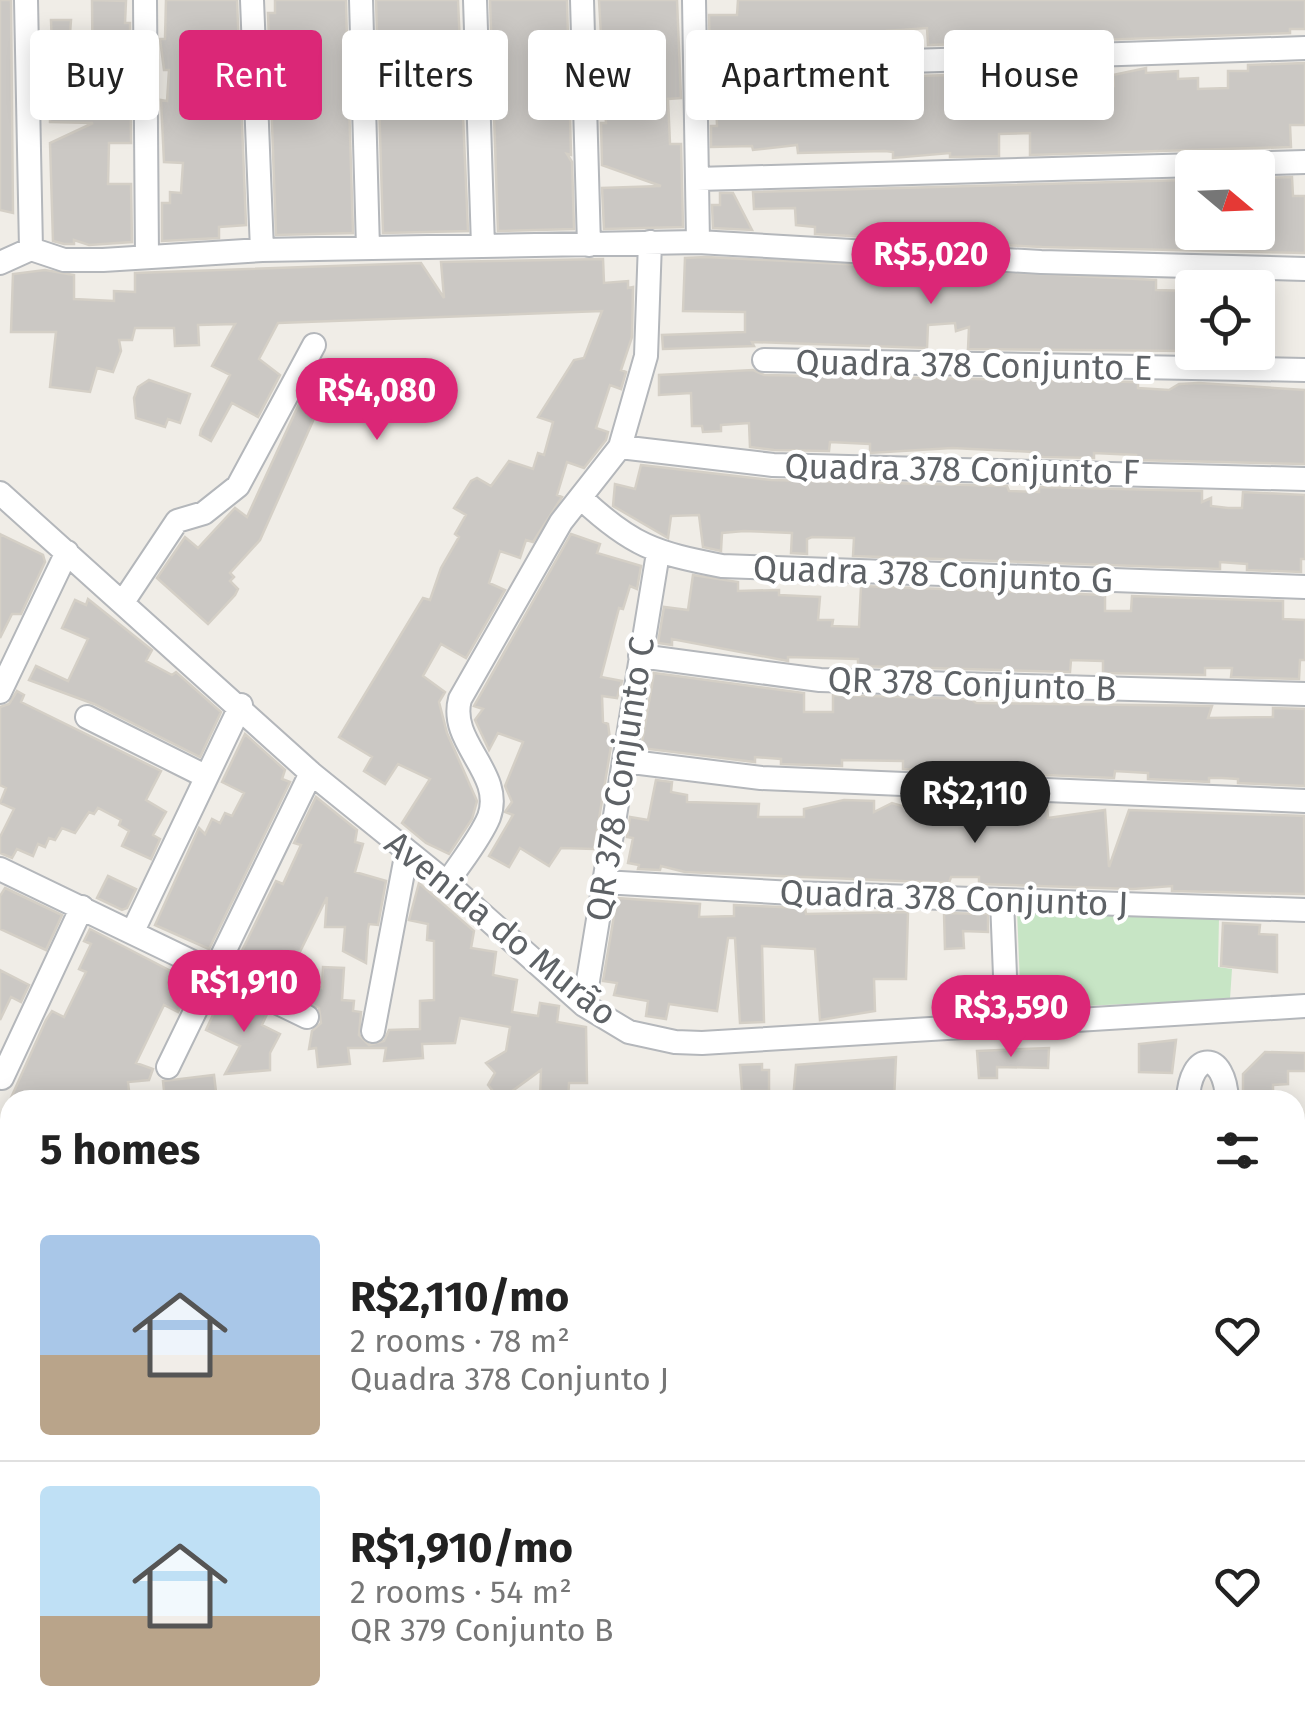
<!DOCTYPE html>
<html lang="en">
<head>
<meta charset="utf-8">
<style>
	body { margin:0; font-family:"Fira Sans",sans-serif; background:#f6f6f6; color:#222; height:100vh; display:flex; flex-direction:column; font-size:38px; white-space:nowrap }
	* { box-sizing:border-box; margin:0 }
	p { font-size:32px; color:#767676 }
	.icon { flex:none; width:55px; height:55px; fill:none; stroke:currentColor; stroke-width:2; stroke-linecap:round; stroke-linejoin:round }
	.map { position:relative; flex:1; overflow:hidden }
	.sheet { position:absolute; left:0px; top:1090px; width:1305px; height:642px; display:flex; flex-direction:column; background:#fff; border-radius:30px 30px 0 0; box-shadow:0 5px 25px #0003 }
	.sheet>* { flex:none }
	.top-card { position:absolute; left:30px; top:30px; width:1245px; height:90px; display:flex; gap:20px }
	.needle { width:65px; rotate:109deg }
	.controls { position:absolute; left:1175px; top:150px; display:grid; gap:20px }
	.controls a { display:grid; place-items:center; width:100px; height:100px; border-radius:10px; background:#fff; box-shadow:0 5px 25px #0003; font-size:50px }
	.price { position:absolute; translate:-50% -85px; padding:0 22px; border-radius:35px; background:#db2777; color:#fff; font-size:32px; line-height:65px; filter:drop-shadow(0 2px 5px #0008) }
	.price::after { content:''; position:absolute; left:50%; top:60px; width:30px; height:22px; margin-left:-15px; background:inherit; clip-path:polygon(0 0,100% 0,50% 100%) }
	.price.active { background:#222; color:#fff }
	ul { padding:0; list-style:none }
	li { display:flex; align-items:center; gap:30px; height:250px; padding:0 40px }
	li+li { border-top:2px solid #e0e0e0 }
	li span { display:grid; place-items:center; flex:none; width:280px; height:200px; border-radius:10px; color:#555 }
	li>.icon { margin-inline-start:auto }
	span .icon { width:120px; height:120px; fill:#fffc; stroke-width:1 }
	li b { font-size:42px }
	h2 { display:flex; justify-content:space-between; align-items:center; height:120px; padding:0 40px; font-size:42px }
	.chip { padding:0 35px; border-radius:10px; background:#fff; box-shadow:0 5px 25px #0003; font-size:35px; line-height:90px }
	.chip.active { background:#db2777; color:#fff }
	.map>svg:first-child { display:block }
</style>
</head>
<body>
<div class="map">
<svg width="1305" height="1731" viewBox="0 0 1305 1731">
	<rect width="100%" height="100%" fill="#f0ede7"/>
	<path fill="#c7e5c5" d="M1017,910l202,8 -1,49 14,2 -2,30 -209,10z"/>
	<path fill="#cbc8c4" stroke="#d4cfc6" stroke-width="2.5" d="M0,0h11l2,213 -13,-3z
		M92,0l34,1 -1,22h5l1,120h-22l-1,41h23l1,58 -43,3 -15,-5v4h-10l-11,-3 -3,-98 43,-20 -43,-1v-20h43z
		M166,0h71l9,225 -27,2v11l-57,3v-38h8v-11l11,1 2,-30 -19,-1 -3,-62 6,1 2,-31h-5l-4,-31h5z
		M275,0h71l1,41 -4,1 1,27h4l5,164 -77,2 -8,-222h7z
		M376,0h82l10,231 -85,2z
		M490,0h77l4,155 -4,-1 5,8 2,67 -76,2z
		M599,0h78l4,98 -13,1 2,45h11l2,83 -79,2 -2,-41 59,-2 -59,-21 -1,-42h5z
		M738,0h567v29h-15v4l-220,8 2,-7h-46l1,8 -19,1v-12l-40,1v12l-40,1 -1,-17 -40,3 1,14 -9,2 -29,1v-10l-30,1v10l-110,4 -1,-38h28z
		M51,20h20l-4,55 -14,-1z
		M1305,63v62h-15l1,22 -261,8v-22l-31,1v22l-49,1v-4l-57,5v-6l-8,-1 -87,2 -1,-8 -44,5 -1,-4 -41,1v-21h6l-1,-31h-5l-1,-12 65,-3 1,9 42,-1 -1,-9 268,-8 1,15h28l-1,-11 33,-7v5l32,-2v8l20,-1v11l30,-1v-17h20v-6z
		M1292,177l1,19h12v57l-263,-6 -41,-2v-5l-41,2 -145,-8v-7l-19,-2 -1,-17 -41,1 -1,-17 434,-12 1,18h4v34h66v-54z
		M720,193h13l19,37 -39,-2 -1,-23h8z
		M706,257l450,23v10l36,1v60l-224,-2 1,-22 -13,4 -1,-8 -27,2 -1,23 -175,-6 2,4 -91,3 -1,-14 83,-3v-20l-62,-1 2,-53z
		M603,259l1,24 24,-2v7l5,-1 -1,50 -11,33 5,2 -5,17 -11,-4 -14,43 12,4 -2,8 -22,28 -17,-6 -10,33 5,2 -29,45 -7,-2 -6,18 -20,-7 -11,32 16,7 -39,68 -25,-14 -18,32 22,16 -6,10 8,31 30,68 -5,18 -23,35 -23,-11 -24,-20 28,-44 -32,-15 -13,20 -21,-13 8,-14 -33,-20 84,-139 7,2 11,-32 18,-31 -4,-3 11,-19 -12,-7 17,-27 6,-3 14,8 18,-25 24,8 5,-16 6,2 9,-33 -15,-5 36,-57 10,-2 18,-47 -324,12 -19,36 21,16 -22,42 -26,-14 -21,38 -11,-6 1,-5 29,-55 -18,-9 23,-42 -37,1 1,20 -24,1 -1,-18h-39l-3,12h-13l2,11 -8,21 -16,-4 -7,24 -40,-5 6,-55h-45l2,-58 32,-4 29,5v24l40,2v-10l21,1v-19l286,-10 23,35 -3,-36z
		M753,370l11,5 374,7v6l31,2 10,-6 20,-1 106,7v74l-170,-4 1,-5 -42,-2v5l-50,-1 -11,-1 1,-4 -82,-4 -82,5v-9l-40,-2 -1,9 -55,-1 -24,-3 -1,-24 -28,2v6l-18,1 -1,-6h-10l-1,-33 -32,2v-20z
		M149,380l41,14 -10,29 -12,-4 -3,8 -29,-9 -2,-20 4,-11z
		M377,383l20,11 -13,25 -20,-11z
		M299,404l18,8 -57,128 -30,33 4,4 -4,4 8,8 -3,6 -27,29 -51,-46 28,-41 13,11 37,-40 12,9z
		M641,465l130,15 236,6 2,5 30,1v-5l163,4v11l9,-4v8l17,2h14l1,-16 62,3v64h-4v13l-54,-2v-6l-27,-2v7l-367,-13 1,-18 -42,-1 -5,2v15l-16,-1 1,-20 -48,-2 -22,2 -1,18 -18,-4 -4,-32 -28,1 -3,22 -55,-32 2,-22 20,5z
		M0,534l43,21 2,7 -24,52h-9l-12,24z
		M571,534l29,10 -3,9 44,13 -4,23 -7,-3 -7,23 -4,-1 -18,69 21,4 -5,17 -15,-2 1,26 5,2 3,22 -17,103 -33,-1 -12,18 -29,-18 -11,19 -20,-11 24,-41 -8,-3 7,-10 -7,-16 18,-44 -25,-9 -9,17 -14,-30 8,-11 -9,-3z
		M693,575l45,7v9l41,-1v5l41,2 -2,23h15l-1,6 27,1 2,-41 244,9v16h26l1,-15 151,5v18l22,1v40h-5l-1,19 -68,-2 1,-9h-27v7l-102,-2v-12l-32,-1 -1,12 -212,-6v-7l-70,-2v4l-116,-22v6l-14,-2 6,-36 24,3z
		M88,599l64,51 -6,11 26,14 4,-3 45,40 -21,45 -106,-53 -65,-24 7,-14 32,15 20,-42 -26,-11 13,-28 11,5z
		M654,673l150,20v19h29v-17l138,4 5,4 236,3 -4,12 65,-1v-9l32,1v77l-67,-3v-4l-16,-1h-13v4l-61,-3v-6l-33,-2 -1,7 -211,-9v-8l-61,-1v6l-61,-2v-5l-26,-2v5l-114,-14z
		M17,691l7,4 -3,7 140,69 -15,29 20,12 -13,23 7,4 -9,20 -29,-13 7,-15 -10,-6 2,-5 -23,-12 -4,6 -5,-2 -14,21 -13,-5 -7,12 -6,-2 -4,9 -7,-3 -5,12 -16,-7 -5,9 -12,-5v-16l14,-28 -14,-6 6,-15 -6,-3v-78l9,-3z
		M245,734l40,36 -3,9 8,3 -81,167 -54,-24 44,-97 6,6 7,-15 8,4 5,-10 7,3 12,-23 -22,-11z
		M656,780l16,2 -1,10 16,3v7l72,2 -1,13h46v-8l40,-9 30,1v11l18,-9 13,4 142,-2 1,13 57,-8 4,57 20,-57 175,6 1,78 -133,-3v-5l-39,3 -154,-5v-7h-28l-2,6 -264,-11 -24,-6 -1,4 -22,-1 1,-4 -11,-2 5,-25 -6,-1 3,-20 18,3z
		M316,797l41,33 -2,12 8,2 -8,28 31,9 -8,44 -9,-1 -1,5 -2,34 -23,-12 2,-24h-20l2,-30 -39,79 34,12 1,-21 21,1 -2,32 12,1 -1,10 8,1 -2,23 10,10 15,-4 5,-11 31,-1v-28l14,-1v-59l-7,-1 1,-16 -19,-4 10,-37 55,48 -3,17 25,4 -3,23 24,5 -5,32 26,4 2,-13 19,3 -2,16 29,5 1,56h-18l-1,17h-28l1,-30 -41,30 -12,-15 7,-12 -9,-10 20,-12 4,-24 -50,-9 -5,25 -33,1 1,14 -39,3 2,-13h-38l2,16 -32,3 -2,-19 -7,1 3,-18 9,-8 -2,-15 -84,-43 41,-84 7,3 18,-39 -7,-2z
		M108,876l28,13 -9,19 -5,2 -25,-12z
		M5,888l57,27 -16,35 -46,-21v-33z
		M617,898l83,6 -1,13 35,-1v-11l71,3 1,6 102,-2 -2,67h-32l1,32 -55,9 -5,-71 -53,-3 2,76 -24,1 -5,-85h-7l-11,73 -48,-7 -3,15 -20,-3 2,-15 -34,-6 3,-12 -14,-2z
		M944,913l44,1v18l-25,-1 1,17 -19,1z
		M1223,923l37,2 -1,9 18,1v37l-56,-6z
		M90,929l102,53 -14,30 -14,-7 -28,58 17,6 -4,11 -21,2 2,18h-120l36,-80 6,-9 12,6 22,-45 -7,-3 12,-25 -7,-3z
		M0,970l29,15 -8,17 -10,-5 -11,23z
		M223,993l44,21 -5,11 18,9 -10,19v17l-45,4 15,-28 -34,-16z
		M1176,1040l-4,33 -33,-1v-28z
		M1049,1048l-1,20 -51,-1v11h-18l-2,-27z
		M1265,1052l40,1v18h-17v13l-15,1v15l-30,-1v-25z
		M896,1057l-2,43h-101l3,-35z
		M762,1064v6h7v21h-27l-2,-26z
		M214,1075l3,25h-52l-2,-19z"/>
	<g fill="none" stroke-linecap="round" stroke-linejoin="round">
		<defs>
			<path id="minor" d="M26,0l5,249
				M145,0l2,256
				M252,0l10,250
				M361,0l7,248
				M475,0l8,246
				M582,0l7,245
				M694,0l4,242
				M696,68l609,-20
				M697,179l608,-17
				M31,249l33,11h39l159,-10 436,-8 343,20 264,7
				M0,263l31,-14
				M764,360l541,10
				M620,447l153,18 532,14
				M0,493l311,280 136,110 137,122 45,27 46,10 27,1 603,-37
				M581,498c51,48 74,55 141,68l583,21
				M123,602l54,-81 27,-8 34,-27 76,-141
				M640,656l180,24 485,14
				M0,692l67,-140
				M87,717l118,59
				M624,761l137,17 544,23
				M0,869l307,148
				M603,882l190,11 512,17
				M447,883c13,-20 33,-44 42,-66 16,-44 -41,-74 -29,-118l101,-177 59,-75 26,-91 4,-114
				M1002,900l5,126
				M133,931l108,-226
				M584,1005l74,-452
				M373,1031l34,-180
				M168,1067l143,-294
				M2,1078l80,-171
				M1188,1100c2,-50 37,-50 39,0
				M1295,1150l10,-1
				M0,1239l10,-1
				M1295,1383h10
				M1295,1665h10
				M78,1731v-9
				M362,1731v-9
				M387,1731v-9
				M1176,1731v-9"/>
		</defs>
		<use href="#minor" stroke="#b4b7bb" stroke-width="26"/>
		<path stroke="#9ec6a8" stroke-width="2.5" stroke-dasharray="10 5" stroke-linecap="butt" d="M1209,1731v-9"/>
		<use href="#minor" stroke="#fff" stroke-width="22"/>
	</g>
	<g text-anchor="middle" stroke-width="8" stroke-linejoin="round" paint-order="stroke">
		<g font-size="35" fill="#5e6266" stroke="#fff">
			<text transform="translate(974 365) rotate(1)" y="12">Quadra 378 Conjunto E</text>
			<text transform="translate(962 469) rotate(1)" y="12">Quadra 378 Conjunto F</text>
			<text transform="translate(933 574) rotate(2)" y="12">Quadra 378 Conjunto G</text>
			<text transform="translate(972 684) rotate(2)" y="12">QR 378 Conjunto B</text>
			<text transform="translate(620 779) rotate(-81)" y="12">QR 378 Conjunto C</text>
			<text transform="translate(954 898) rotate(2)" y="12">Quadra 378 Conjunto J</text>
			<text transform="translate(501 928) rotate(39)" y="12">Avenida do Murão</text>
		</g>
	</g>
</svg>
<div class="controls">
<a><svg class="needle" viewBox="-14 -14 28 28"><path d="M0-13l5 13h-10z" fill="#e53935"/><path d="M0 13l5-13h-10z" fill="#767676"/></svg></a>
<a><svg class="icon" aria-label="locate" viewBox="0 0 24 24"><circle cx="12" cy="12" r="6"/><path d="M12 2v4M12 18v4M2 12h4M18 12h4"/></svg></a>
</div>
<b class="price" style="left:931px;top:307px">R$5,020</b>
<b class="price" style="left:377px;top:443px">R$4,080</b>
<b class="price active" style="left:975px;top:846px">R$2,110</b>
<b class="price" style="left:244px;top:1035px">R$1,910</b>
<b class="price" style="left:1011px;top:1060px">R$3,590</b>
<div class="top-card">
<a class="chip">Buy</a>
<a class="chip active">Rent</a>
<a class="chip">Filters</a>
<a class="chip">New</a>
<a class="chip">Apartment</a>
<a class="chip">House</a>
</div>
<section class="sheet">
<h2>5 homes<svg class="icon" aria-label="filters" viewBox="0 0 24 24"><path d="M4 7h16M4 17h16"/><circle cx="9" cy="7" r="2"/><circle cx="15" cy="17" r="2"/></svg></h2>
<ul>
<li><span style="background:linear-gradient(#a9c7e8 60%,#b9a48a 0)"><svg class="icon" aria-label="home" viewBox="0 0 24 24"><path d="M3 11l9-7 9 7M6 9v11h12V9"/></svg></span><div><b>R$2,110/mo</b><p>2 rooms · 78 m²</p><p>Quadra 378 Conjunto J</p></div><svg class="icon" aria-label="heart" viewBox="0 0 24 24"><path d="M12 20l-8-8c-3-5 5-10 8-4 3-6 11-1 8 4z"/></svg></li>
<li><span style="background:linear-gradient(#bfe0f5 65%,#b9a48a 0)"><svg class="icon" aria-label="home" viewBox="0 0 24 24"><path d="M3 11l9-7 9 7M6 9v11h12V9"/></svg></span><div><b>R$1,910/mo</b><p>2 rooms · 54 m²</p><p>QR 379 Conjunto B</p></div><svg class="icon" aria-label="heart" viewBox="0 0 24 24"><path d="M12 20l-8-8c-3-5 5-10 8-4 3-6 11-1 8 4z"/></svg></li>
</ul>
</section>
</div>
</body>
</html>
